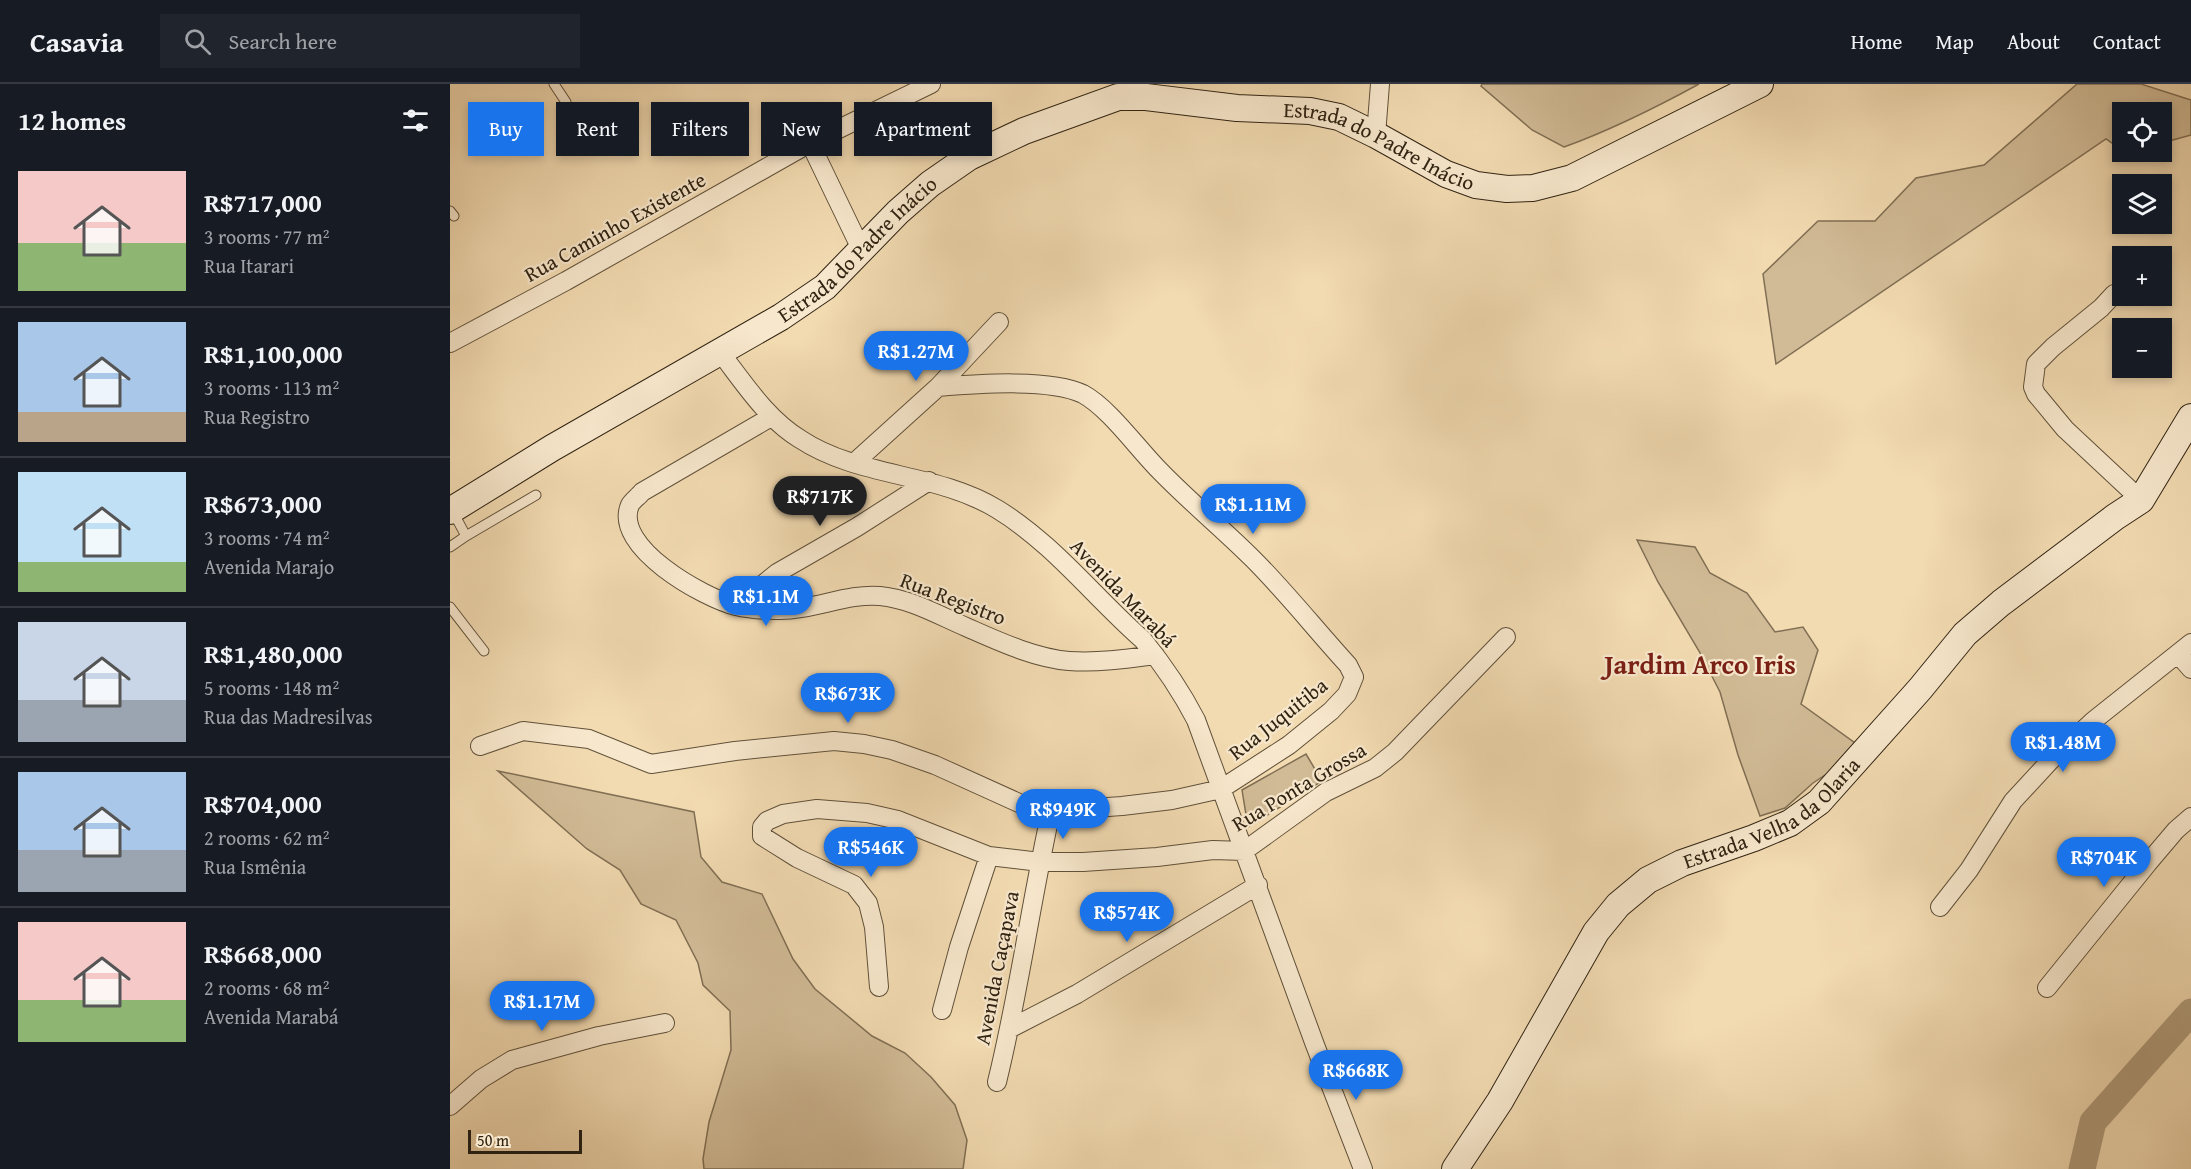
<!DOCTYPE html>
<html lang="en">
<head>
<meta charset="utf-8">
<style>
	body { margin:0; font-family:"Gentium Book Plus",serif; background:#20242c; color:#f1f3f6; height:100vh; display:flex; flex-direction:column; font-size:22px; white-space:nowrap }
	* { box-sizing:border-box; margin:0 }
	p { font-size:20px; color:#9ea1a6 }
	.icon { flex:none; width:33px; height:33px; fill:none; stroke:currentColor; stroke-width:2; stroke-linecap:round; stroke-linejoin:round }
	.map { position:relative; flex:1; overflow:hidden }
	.drawer { display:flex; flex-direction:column; background:#171b24; width:450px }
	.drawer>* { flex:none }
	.banner { position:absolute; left:18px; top:18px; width:570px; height:54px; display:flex; gap:12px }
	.buttons { position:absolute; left:1662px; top:18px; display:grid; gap:12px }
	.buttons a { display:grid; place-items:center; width:60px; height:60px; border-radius:0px; background:#171b24; box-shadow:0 3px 9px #0003; font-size:30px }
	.scale { position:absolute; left:18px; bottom:15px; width:114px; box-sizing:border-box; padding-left:6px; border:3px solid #302312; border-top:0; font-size:16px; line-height:21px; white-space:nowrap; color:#302312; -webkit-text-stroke:4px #f7e7cc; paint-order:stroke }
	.price { position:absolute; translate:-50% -51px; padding:0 14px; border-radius:21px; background:#1a73e8; color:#fff; font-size:20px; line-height:39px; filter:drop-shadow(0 2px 3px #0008) }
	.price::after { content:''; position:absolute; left:50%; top:36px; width:18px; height:14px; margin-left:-9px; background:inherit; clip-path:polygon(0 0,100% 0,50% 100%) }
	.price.active { background:#222; color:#fff }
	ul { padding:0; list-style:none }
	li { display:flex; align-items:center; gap:18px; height:150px; padding:0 18px }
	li+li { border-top:2px solid #363941 }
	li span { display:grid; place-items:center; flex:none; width:168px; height:120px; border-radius:0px; color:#555 }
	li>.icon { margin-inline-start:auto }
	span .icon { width:72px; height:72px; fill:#fffc; stroke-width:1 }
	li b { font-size:26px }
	h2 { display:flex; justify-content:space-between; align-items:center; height:72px; padding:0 18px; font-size:26px }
	.chip { padding:0 21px; border-radius:0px; background:#171b24; box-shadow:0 3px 9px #0003; font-size:21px; line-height:54px }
	.chip.active { background:#1a73e8; color:#fff }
	header { display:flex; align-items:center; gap:36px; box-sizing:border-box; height:84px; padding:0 30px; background:#171b24; border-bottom:2px solid #363941 }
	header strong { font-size:28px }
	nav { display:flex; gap:33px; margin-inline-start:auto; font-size:21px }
	.search { width:420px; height:54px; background:#20242c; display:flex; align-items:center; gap:15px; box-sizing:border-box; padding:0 21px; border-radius:0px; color:#9ea1a6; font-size:22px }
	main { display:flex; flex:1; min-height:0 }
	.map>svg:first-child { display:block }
</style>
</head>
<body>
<header>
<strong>Casavia</strong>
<div class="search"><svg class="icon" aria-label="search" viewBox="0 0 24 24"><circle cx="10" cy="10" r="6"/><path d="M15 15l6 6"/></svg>Search here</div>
<nav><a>Home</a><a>Map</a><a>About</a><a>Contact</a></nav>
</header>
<main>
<section class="drawer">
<h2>12 homes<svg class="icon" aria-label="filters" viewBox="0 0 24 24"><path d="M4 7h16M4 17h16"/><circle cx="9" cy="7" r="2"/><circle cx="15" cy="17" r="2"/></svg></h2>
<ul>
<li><span style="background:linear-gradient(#f6c9c9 60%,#8fb573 0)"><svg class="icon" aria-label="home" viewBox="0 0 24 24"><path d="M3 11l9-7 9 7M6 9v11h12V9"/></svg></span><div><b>R$717,000</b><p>3 rooms · 77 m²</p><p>Rua Itarari</p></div></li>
<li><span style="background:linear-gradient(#a9c7e8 75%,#b9a48a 0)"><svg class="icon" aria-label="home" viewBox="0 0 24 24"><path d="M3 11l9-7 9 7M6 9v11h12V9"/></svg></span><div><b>R$1,100,000</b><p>3 rooms · 113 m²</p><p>Rua Registro</p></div></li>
<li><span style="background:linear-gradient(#bfe0f5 75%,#8fb573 0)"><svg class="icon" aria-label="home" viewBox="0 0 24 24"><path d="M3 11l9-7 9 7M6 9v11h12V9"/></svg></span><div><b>R$673,000</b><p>3 rooms · 74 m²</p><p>Avenida Marajo</p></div></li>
<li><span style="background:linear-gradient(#c9d6e8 65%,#9aa5b1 0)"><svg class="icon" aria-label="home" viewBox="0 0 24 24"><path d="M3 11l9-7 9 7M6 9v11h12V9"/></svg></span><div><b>R$1,480,000</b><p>5 rooms · 148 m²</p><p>Rua das Madresilvas</p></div></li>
<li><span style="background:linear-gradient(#a9c7e8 65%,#9aa5b1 0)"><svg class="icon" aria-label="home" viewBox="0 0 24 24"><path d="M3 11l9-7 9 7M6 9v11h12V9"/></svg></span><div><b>R$704,000</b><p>2 rooms · 62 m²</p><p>Rua Ismênia</p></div></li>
<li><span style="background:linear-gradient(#f6c9c9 65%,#8fb573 0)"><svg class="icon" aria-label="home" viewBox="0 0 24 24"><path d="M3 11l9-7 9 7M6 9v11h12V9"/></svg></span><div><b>R$668,000</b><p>2 rooms · 68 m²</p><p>Avenida Marabá</p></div></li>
</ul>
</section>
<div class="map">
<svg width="1741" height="1085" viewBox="0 0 1741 1085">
	<rect width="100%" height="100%" fill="#f2dab1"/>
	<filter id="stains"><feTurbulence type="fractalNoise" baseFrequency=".00333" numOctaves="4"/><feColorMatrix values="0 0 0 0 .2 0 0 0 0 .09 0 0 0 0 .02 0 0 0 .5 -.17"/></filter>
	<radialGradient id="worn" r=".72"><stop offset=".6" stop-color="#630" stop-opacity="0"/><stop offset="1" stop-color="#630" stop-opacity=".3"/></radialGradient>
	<path fill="#d1bb96" stroke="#806f54" stroke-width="1.5" d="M1032,0h217c-44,24 -88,46 -135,63l-32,-17 -51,-44z
		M1627,0h64l50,16v35l-29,8v-31h-40v38l-16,-11 -330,225 -13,-90 55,-53h57l41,-43 68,-13z
		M1187,456l58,7 15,26 37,20 28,39 28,-5 15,23 -17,54 54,39 -18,24 -24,16 -28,25 -25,8 -22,-61 -18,-63 -21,-41 -41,-69z
		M856,670l16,27 -74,46 -6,-37z
		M48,687l196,41 7,45 21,25 40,12 31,65 22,30 57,47 33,17 26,24 24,28 12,35 -4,29h-259l-1,-10 6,-37 22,-72 -1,-39 -27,-26 -5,-22 -22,-43 -35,-16 -21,-34 -33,-21z"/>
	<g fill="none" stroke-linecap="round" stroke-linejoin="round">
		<path stroke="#b09c7b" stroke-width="27" d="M1632,1085l11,-47 98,-110"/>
		<defs>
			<path id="lane" d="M104,0l12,18
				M0,127l4,5
				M16,452l70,-41
				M0,463l16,-11 -13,-24
				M0,523l34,44"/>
			<path id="street" d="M926,51l4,-51
				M360,59l52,108
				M1664,210l-13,14 -48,39 -17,17 -3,23 3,7 29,35 76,71
				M0,259l116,-62 244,-138 121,-59
				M270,268c24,31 46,66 80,87 59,39 136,33 197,70 56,34 97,88 146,131 21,26 38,51 53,80l119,325 48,124
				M321,333l-129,75c-3,4 -10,9 -12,13 -18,42 74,93 106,101 13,3 28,4 41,4 35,1 70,-17 103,-14 31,3 58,19 86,31 32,14 68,31 103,34 29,2 57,-2 86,-6
				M404,379l84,-76 61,-65
				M286,522l41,-33 80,-46 72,-46
				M1728,570l13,15
				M30,662l43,-15 66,8 62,25 84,-13 99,-10 30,3 28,6 43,15 95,43 21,3 71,-5 50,-6 49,-11 68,-44 42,-34 16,-17 7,-17 -6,-12c-32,-35 -62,-73 -95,-106 -30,-30 -63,-57 -93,-88 -22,-22 -51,-63 -77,-77 -33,-16 -108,-10 -145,-7
				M1490,823l29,-37 44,-69 37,-40 43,-40 98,-78
				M429,903l-5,-60 -6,-24 -14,-18 -57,-27 -35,-22v-9l5,-6 16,-7 34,-5 50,4 31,7 91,36 51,6h43l74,-5 56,-7 31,1 82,-59 49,-24 20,-16 111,-115
				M1597,904l101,-125 28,-33 15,-13
				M492,926l17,-63 30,-91
				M561,944l66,-34 181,-109
				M547,998c22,-89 34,-181 54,-271
				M0,1022l31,-27 31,-19 87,-24 66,-13"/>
			<g id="secondary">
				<path id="s1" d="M0,427l102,-63 229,-131 44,-30 73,-75 32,-28 39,-27 55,-26 94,-34h28l91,11 73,3 29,6 37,18 70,39 30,11 31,4 26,-1 39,-10 188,-94"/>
				<path id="s2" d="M1005,1085l45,-68 96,-169 22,-27 30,-25 34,-17 72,-25 36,-15 29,-21 101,-113 45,-55 36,-31 114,-86 26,-17 50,-83"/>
			</g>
		</defs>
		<use href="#lane" stroke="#60513a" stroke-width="11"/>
		<use href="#street" stroke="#60513a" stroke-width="20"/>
		<use href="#secondary" stroke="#302312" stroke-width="28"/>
		<use href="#lane" stroke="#f7e7cc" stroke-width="9"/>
		<use href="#street" stroke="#f7e7cc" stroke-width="18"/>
		<use href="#secondary" stroke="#f7e7cc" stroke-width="26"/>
	</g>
	<g text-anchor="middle" stroke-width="4.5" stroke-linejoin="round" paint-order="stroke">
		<g font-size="21" fill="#302312" stroke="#f7e7cc">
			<text dy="7" stroke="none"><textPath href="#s1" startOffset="1062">Estrada do Padre Inácio</textPath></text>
			<text transform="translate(165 143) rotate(-29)" y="7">Rua Caminho Existente</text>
			<text dy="7" stroke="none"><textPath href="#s1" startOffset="486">Estrada do Padre Inácio</textPath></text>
			<text transform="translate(673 509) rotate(46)" y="7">Avenida Marabá</text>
			<text transform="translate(503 515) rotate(21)" y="7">Rua Registro</text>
			<text transform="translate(828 635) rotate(-38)" y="7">Rua Juquitiba</text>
			<text transform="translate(849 703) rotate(-31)" y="7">Rua Ponta Grossa</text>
			<text dy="7" stroke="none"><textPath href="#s2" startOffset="492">Estrada Velha da Olaria</textPath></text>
			<text transform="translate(547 884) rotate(-79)" y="7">Avenida Caçapava</text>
		</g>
		<g font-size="27" font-weight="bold" fill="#7a1f14" stroke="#f7e7cc">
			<text x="1250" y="590">Jardim Arco Iris</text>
		</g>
	</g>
	<rect width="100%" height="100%" filter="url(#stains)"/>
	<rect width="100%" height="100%" fill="url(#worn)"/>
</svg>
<div class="buttons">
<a><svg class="icon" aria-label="locate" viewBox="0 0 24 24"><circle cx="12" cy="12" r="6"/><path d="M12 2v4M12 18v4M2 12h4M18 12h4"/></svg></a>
<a><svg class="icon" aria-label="layers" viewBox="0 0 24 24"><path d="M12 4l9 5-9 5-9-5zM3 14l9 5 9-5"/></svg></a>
<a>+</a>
<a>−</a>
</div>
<div class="scale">50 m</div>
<b class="price" style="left:466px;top:298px">R$1.27M</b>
<b class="price active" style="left:370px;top:443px">R$717K</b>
<b class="price" style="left:803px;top:451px">R$1.11M</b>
<b class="price" style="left:316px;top:543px">R$1.1M</b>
<b class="price" style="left:398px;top:640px">R$673K</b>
<b class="price" style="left:1613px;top:689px">R$1.48M</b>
<b class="price" style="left:613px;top:756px">R$949K</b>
<b class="price" style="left:421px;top:794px">R$546K</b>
<b class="price" style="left:1654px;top:804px">R$704K</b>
<b class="price" style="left:677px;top:859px">R$574K</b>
<b class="price" style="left:92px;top:948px">R$1.17M</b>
<b class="price" style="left:906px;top:1017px">R$668K</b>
<div class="banner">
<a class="chip active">Buy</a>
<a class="chip">Rent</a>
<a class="chip">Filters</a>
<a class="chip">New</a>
<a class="chip">Apartment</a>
</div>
</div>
</main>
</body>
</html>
